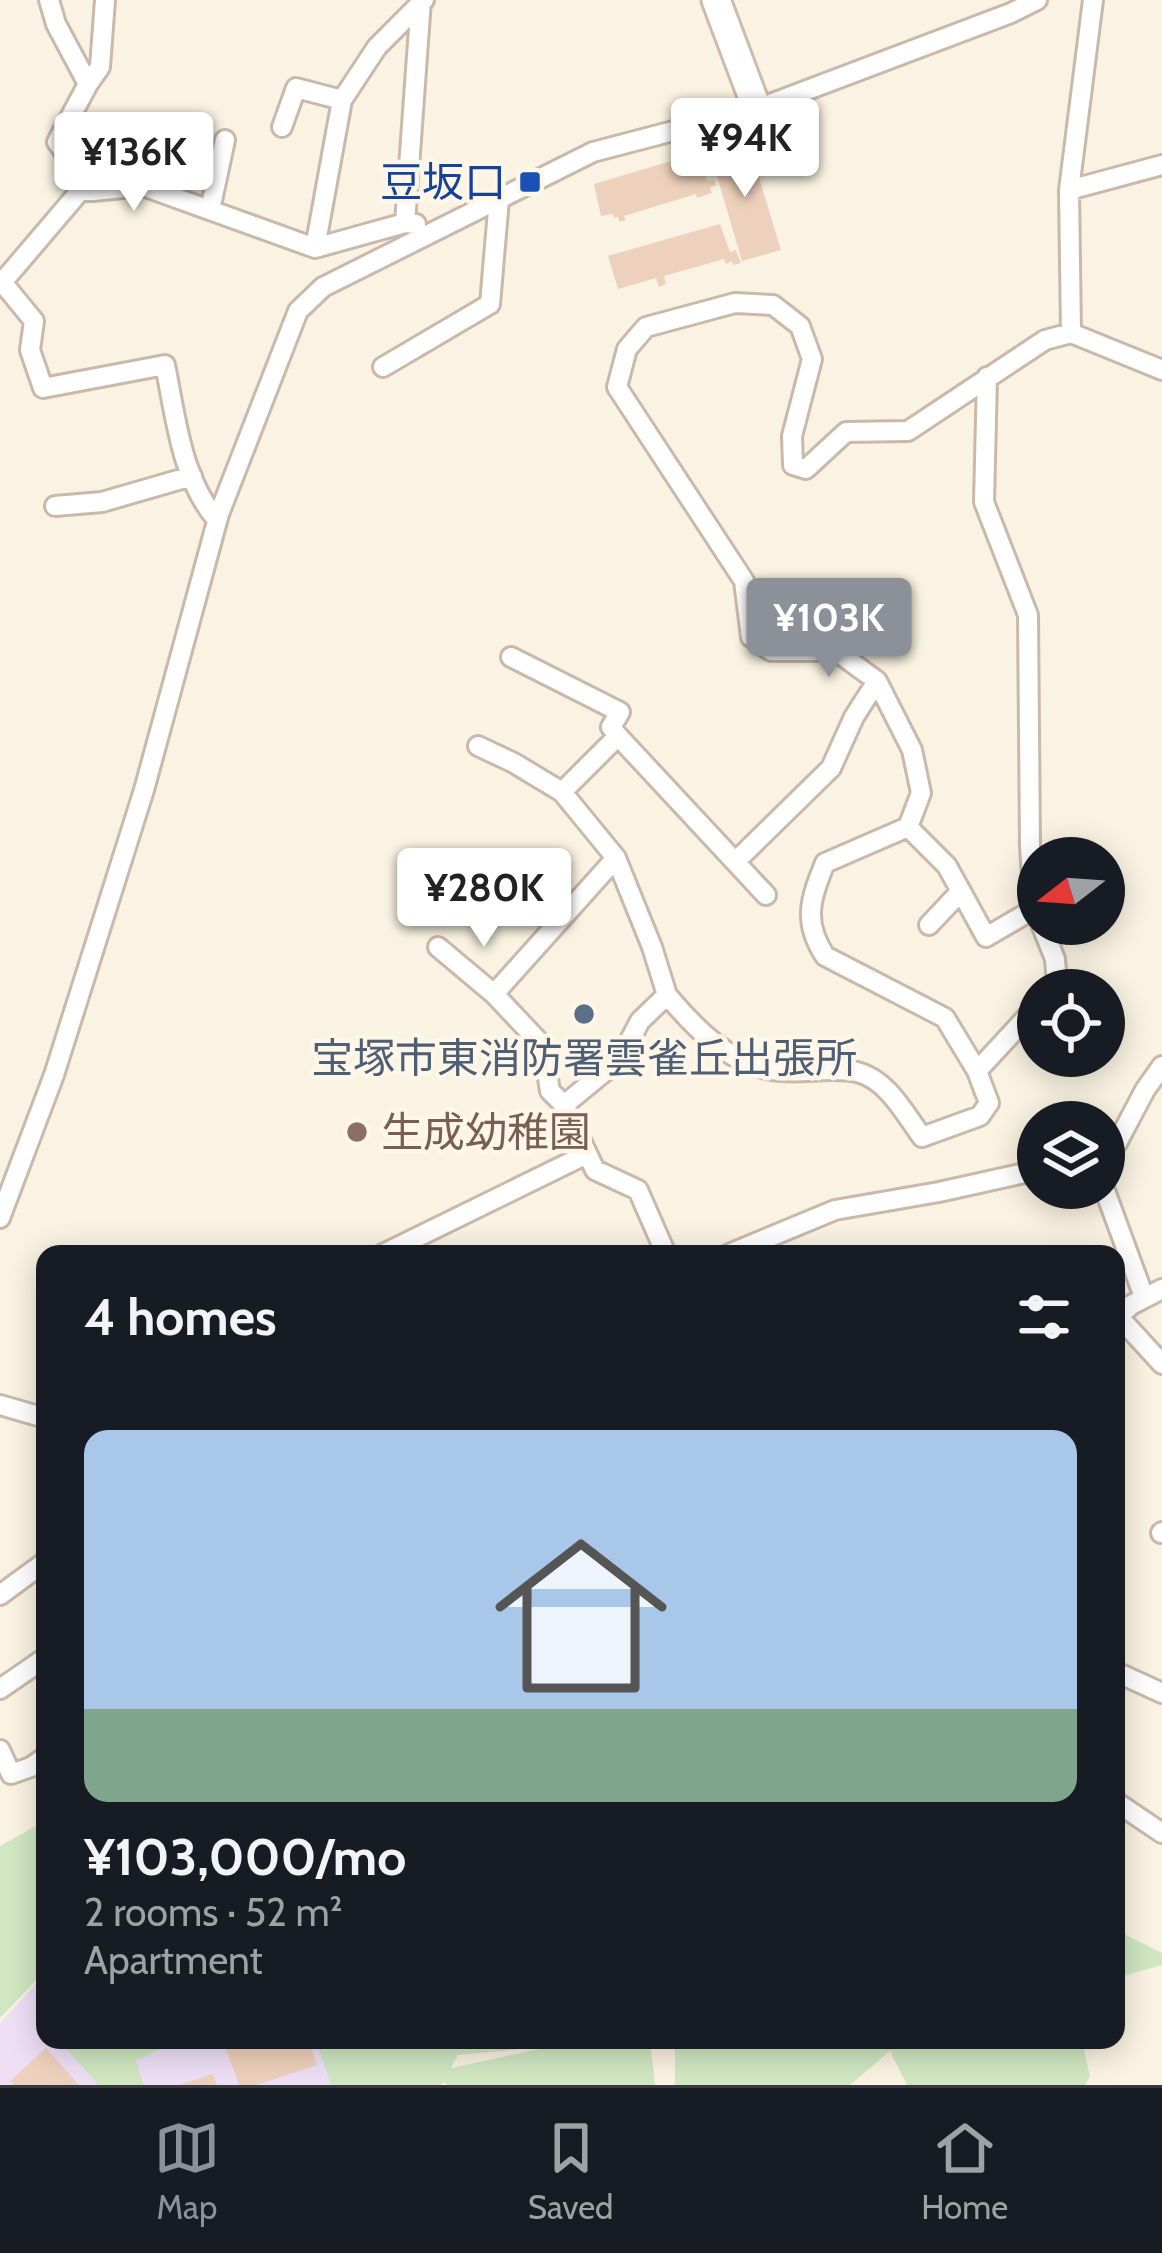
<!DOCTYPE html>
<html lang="en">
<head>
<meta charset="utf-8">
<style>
	body { margin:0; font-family:Cabin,"Noto Sans JP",sans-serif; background:#20242c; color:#f1f3f6; height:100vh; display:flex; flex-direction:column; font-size:45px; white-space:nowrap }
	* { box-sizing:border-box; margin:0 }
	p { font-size:39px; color:#9ea1a6 }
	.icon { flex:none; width:66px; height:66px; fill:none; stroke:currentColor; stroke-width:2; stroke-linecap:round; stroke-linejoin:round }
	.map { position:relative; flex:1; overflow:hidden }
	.drawer { position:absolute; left:36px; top:1245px; width:1089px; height:804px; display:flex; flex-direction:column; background:#171b24; border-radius:24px; box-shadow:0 6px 30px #0003 }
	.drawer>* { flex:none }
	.needle { width:78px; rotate:253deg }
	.controls { position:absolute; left:1017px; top:837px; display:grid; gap:24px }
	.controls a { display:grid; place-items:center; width:108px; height:108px; border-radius:50%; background:#171b24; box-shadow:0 6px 30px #0003; font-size:60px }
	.price { position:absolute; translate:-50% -102px; padding:0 27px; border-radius:12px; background:#fff; color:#222; font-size:39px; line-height:78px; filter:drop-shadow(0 3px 6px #0008) }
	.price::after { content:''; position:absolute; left:50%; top:72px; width:36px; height:27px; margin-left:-18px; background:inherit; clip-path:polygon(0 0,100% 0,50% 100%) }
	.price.current { background:#8c9099; color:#fff }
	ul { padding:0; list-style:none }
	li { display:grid; align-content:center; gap:24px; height:636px; padding:0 48px }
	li+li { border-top:3px solid #363941 }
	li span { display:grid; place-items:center; height:372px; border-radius:24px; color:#555 }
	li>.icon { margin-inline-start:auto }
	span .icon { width:216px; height:216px; fill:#fffc; stroke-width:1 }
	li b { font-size:51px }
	h2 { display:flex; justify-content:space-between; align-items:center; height:144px; padding:0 48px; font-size:51px }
	.menu { display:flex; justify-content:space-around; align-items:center; height:168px; border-top:3px solid #363941; background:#171b24; font-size:33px; color:#9ea1a6 }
	.menu a { display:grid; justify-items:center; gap:6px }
	.menu .current { color:#8c9099 }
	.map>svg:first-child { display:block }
</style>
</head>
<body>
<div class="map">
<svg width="1162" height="2085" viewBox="0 0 1162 2085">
	<rect width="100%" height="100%" fill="#faf2e2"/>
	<path fill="#eedff6" d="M45,1974v66h287l7,45h-339v-62z"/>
	<path fill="#d0e7c2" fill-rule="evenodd" d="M45,1821v150l-45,47v-172z
		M1116,1930l46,23v12l-46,13z
		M59,2040h119l-42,21 8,24h-46z
		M316,2040h334l5,45h-207l-5,-3 -2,3h-110zM553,2046l-101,22 -1,-1 7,-12z
		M675,2040h407l8,37 -5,8h-178l-17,-34 -40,34h-175z"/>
	<path fill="#eed1bc" d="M747,138l34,112 -39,11 -33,-112z
		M698,153l9,28 7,-1 2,5 -6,3 2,5 -15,5 -1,-4 -72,22 2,4 -6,2 -2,-5 -4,1 -1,-4 -12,2 -7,-32z
		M720,224l10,28 6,-2 5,13 -8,2 -1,-4 -6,3 -2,-5 -60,17 2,8 -7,3 -3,-9 -38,11 -10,-33z
		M223,2040h86l8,25 -60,20h-18z
		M46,2048l33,37h-65l-4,-4z
		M213,2074l4,11h-35l-1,-1z"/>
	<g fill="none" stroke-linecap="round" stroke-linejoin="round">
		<defs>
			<path id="street" d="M49,0l7,24 32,60 -31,58 36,49 50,-5 172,62 90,-25
				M1093,0l-24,190 93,-25
				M88,84l12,-17 5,-67
				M282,127l14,-39 46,12
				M1069,190l2,143
				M210,210l15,-70
				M416,224l-11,-1 16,-223
				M315,248l27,-148 35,-53 47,-47
				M2,282l32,39 -4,29 13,38 122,-23c11,53 16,113 52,155
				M0,285l80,-94h13
				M383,367l107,-63 9,-105
				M987,377l-3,125 44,113 2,231 4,63 -48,28 -39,-71 -39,-39 13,-34 -9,-43 -35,-69 -41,-30h-65l-20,-14 -7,-56 -127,-194 10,-38 19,-22 89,-24 38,2 27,21 12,33 -20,77 1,29 13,4 40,-37 62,-1 137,-91 26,-7 91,37
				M55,506l47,-4 90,-26
				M511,657l109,55 -9,15 7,9 148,159
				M478,746l36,17 48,29 54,66 36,89 15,48 -27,26 -20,38 -56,46 31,65 43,20 28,64
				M562,792l56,-56
				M908,827l-83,36c-14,35 -23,58 0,93l120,62 32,53
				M736,861l95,-93 23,-51 23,-36
				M1041,924l14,35 2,25 -5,6
				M929,925l32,-34
				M438,947l56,47
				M667,995c27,32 61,68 105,75 27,5 58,-4 85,2 30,7 48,42 65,65l58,-21 9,-13 -12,-32 61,-66
				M564,1105l-14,-14 -7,-45 -49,-52 122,-136
				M1104,1153l13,-10 28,-53 17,-24
				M1104,1188l40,109
				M0,1218l54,-143 90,-285 75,-276 79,-203 25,-24 270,-135 164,-43 254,-96 26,-13
				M383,1254l204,-100
				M729,1254l106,-44 104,-18 99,-22
				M1119,1317l43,47
				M1116,1320l15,-15 31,-16
				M0,1405l45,13
				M1161,1533l1,-1
				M0,1595l45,-33
				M1116,1672l46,21
				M0,1689l45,-31
				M0,1750l11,24 20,-7 14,-10
				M1116,1802l46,31"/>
			<path id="secondary" d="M716,0l41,109"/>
		</defs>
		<use href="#street" stroke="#cab9aa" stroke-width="24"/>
		<use href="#secondary" stroke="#d0bbaa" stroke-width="33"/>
		<use href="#street" stroke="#fff" stroke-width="18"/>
		<use href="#secondary" stroke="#fff" stroke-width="27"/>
	</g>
	<rect fill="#1a4fb4" stroke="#fef6e8" stroke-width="4.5" x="518" y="170" width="24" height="24" rx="6"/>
	<circle fill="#5c6f8a" stroke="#fef6e8" stroke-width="4.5" cx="584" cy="1014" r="12"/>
	<circle fill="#8d6e63" stroke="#fef6e8" stroke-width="4.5" cx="357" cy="1132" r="12"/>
	<g text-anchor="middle" stroke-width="9" stroke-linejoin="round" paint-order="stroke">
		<g font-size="42" fill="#164399" stroke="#fef6e8" text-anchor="end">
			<text x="506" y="197">豆坂口</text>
		</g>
		<g font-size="42" fill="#4e5e75" stroke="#fef6e8">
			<text x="584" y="1073">宝塚市東消防署雲雀丘出張所</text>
		</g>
		<g font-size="42" fill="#785e54" stroke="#fef6e8" text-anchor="start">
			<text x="381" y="1147">生成幼稚園</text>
		</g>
	</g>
</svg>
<div class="controls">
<a><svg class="needle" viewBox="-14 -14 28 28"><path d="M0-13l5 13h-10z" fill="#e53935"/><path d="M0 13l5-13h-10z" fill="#9ea1a6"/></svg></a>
<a><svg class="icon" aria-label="locate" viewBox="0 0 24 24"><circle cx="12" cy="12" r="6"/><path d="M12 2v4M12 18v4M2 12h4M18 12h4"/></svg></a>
<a><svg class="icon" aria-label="layers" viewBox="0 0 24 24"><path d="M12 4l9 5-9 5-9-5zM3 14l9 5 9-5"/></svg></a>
</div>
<b class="price" style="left:745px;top:200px">¥94K</b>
<b class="price" style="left:134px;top:214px">¥136K</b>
<b class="price current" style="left:829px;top:680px">¥103K</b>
<b class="price" style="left:484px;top:950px">¥280K</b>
<section class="drawer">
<h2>4 homes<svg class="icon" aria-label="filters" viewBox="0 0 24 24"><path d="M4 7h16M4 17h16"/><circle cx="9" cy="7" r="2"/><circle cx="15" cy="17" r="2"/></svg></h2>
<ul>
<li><span style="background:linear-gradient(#a9c7e8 75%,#7fa58c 0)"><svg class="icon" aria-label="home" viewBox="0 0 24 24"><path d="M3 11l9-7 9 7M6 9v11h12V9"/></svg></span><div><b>¥103,000/mo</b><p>2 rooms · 52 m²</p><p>Apartment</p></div></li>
</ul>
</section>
</div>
<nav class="menu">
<a class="current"><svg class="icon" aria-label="map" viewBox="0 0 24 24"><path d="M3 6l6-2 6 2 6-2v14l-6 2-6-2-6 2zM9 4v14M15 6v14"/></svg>Map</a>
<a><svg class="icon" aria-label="saved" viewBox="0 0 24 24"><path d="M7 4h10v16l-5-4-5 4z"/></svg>Saved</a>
<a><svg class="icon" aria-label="home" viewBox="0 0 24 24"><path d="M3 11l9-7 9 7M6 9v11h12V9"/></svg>Home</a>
</nav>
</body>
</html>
